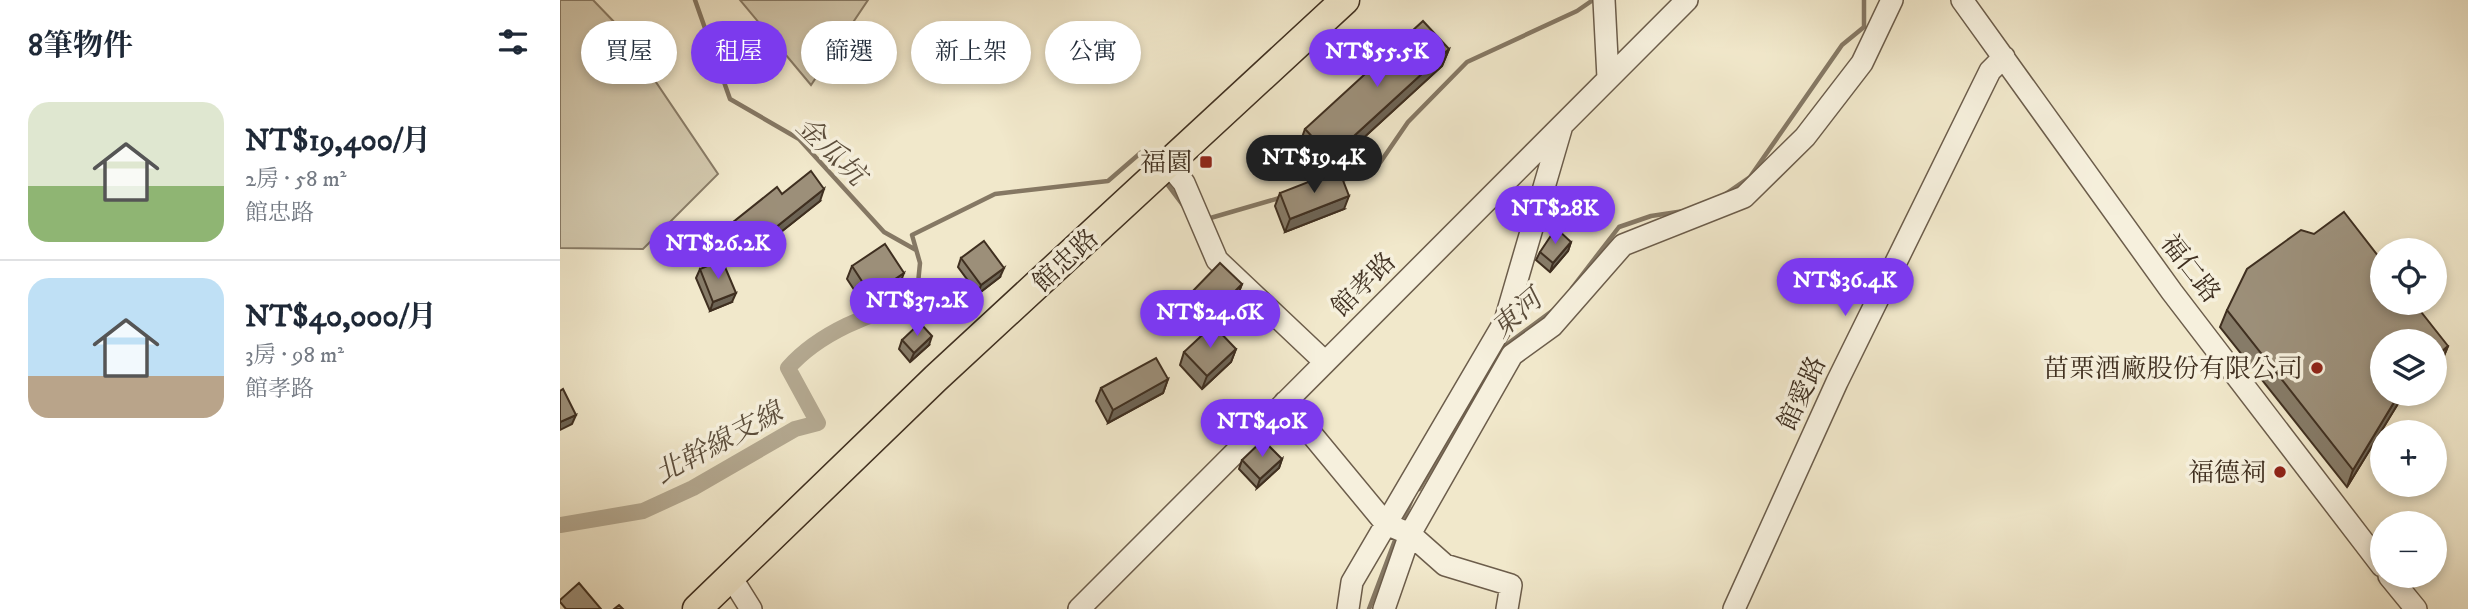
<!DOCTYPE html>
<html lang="zh-TW">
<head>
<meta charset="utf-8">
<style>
	body { margin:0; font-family:"IM FELL DW Pica","Noto Serif TC",serif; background:#f6f6f7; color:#1f2937; height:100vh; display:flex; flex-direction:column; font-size:26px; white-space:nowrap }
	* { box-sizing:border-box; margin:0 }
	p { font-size:23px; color:#747a83 }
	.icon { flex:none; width:38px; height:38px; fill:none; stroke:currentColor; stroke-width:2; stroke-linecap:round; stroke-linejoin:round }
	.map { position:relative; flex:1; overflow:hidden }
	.details { display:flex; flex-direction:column; background:#fff; width:560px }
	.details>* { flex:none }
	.top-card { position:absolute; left:21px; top:21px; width:665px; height:63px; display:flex; gap:14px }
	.controls { position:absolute; left:1810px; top:238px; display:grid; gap:14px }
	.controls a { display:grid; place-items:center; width:77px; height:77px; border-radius:50%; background:#fff; box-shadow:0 4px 10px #0003; font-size:35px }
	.price { position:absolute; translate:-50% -60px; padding:0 16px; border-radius:24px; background:#7c3aed; color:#fff; font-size:23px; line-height:46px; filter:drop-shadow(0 2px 4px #0008) }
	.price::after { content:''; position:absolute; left:50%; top:42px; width:21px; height:16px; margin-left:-10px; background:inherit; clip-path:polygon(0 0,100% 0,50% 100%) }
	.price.on { background:#222; color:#fff }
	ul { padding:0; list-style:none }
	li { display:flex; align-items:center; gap:21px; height:175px; padding:0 28px }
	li+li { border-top:2px solid #e0e1e3 }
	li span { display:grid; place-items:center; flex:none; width:196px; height:140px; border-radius:21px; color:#555 }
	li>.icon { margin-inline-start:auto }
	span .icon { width:84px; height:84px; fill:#fffc; stroke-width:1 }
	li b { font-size:30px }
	h2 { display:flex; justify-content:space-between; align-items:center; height:84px; padding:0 28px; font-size:30px }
	.tag { padding:0 24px; border-radius:32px; background:#fff; box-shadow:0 4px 10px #0003; font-size:24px; line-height:63px }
	.tag.on { background:#7c3aed; color:#fff }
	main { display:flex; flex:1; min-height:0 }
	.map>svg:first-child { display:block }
</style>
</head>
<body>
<main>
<section class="details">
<h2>8筆物件<svg class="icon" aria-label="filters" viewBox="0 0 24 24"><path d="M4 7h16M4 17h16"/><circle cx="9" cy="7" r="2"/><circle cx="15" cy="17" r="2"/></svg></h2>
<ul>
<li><span style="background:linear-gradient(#dfe7d0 60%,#8fb573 0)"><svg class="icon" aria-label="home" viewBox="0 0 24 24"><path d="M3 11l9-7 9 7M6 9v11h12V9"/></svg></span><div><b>NT$19,400/月</b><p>2房 · 58 m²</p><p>館忠路</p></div></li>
<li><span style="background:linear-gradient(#bfe0f5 70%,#b9a48a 0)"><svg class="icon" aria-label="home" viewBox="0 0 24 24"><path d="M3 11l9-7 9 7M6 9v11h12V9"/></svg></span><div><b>NT$40,000/月</b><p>3房 · 98 m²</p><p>館孝路</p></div></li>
</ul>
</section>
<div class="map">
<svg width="1908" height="609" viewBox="0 0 1908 609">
	<rect width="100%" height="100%" fill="#f1e8cb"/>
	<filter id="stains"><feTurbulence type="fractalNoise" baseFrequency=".00286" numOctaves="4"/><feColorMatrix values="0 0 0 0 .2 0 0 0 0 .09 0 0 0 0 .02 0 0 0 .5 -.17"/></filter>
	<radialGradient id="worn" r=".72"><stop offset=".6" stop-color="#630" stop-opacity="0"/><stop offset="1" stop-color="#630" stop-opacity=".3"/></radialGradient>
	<path fill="#d3c9ae" stroke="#897c67" stroke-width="2" d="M0,0h33l25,26 100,148 -75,75 -83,-1z
		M180,0h128l-57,85z"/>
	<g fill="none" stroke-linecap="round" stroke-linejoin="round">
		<path stroke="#857864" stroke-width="4.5" d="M135,0l35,99 69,40 85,93 32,18
			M604,180l24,32
			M778,181l37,-11 33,-48 59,-60 110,-51 16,-11
			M1164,195l26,-18 92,-132 22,-18v-27
			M647,219l76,-22
			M1012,288l47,-61 32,-11 33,-5
			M356,304l4,-41 -8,-28 83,-41 113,-13 37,-32 9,15
			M859,489l87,-144 46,-34
			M842,523l10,-24
			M809,609l28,-74"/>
		<path stroke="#b4a991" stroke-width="16" d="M0,525l83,-14 50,-23 102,-59 23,-6 -30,-55c30,-34 84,-58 128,-64"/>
		<defs>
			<path id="minor" d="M1044,0l4,78
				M1402,0l210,292 210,274
				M609,165l15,18 33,77 108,102
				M725,402l101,122 24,10 35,31 66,20 -4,24
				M1829,576l27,33
				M171,577l20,32
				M519,609l608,-609
				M788,609l4,-27 153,-261 56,-192
				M824,609l26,-75 102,-179 40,-29 71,-81 121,-48 61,-60 57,-74 30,-63
				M1174,609l103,-227 153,-311 14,-14"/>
			<path id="major" d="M137,609l239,-231 409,-378"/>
		</defs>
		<use href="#minor" stroke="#6c5d4b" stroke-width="24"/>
		<use href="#major" stroke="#3f2f20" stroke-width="31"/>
		<use href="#minor" stroke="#f6f0dd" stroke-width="21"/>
		<use href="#major" stroke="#f1e8cb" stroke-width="28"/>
	</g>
	<path fill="#867b68" stroke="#3f2f20" stroke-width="2" d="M889,49l-7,17 -118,108 -25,-28 6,-17z
		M720,193l64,16 -59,23 -10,-26z
		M222,194l38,7 -73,58 -19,-24 4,-12z
		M1011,242l-3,9 -18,21 -14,-12 4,-8z
		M401,258l39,19 -22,17 -20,-27z
		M292,266l47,20 -33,22 -19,-29z
		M140,269l32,33 -22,9 -14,-33z
		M682,284l-5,13 -30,32 -23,-20 5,-14z
		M1667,310l221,36 -7,17 -59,31h25l-8,8 -52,85 -127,-160z
		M342,340l27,5 -19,17 -11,-13z
		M676,349l-5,13 -29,27 -22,-24 4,-13z
		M608,379l-5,14 -55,30 -12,-22 5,-13z
		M722,459l-3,9 -22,20 -18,-19 3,-9z"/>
	<path fill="#6d6455" stroke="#3f2f20" stroke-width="2" d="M889,49l-7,17 -118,108 7,-17z
		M264,189l-4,12 -73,58 4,-12z
		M789,196l-5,13 -59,23 5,-13z
		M1011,242l-3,9 -18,21 3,-9z
		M444,268l-4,9 -22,17 3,-9z
		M344,273l-5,13 -33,22 5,-13z
		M682,284l-5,13 -30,32 4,-13z
		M176,293l-4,9 -22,9 3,-9z
		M372,336l-3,9 -19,17 4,-9z
		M1888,346l-7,17 -7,6v-11z
		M676,349l-5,13 -29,27 5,-13z
		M608,379l-5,14 -55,30 5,-13z
		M1839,394h8l-8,8 -52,85 6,-17z
		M16,415l-4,9 -12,6v-8z
		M722,459l-3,9 -22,20 3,-9z"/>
	<path fill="#9c8f79" stroke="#3f2f20" stroke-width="2" d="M863,21l26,28 -118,108 -26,-28z
		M779,170l10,26 -59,23 -10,-26z
		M251,171l13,18 -73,58 -19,-24 45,-36 5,7z
		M1784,212l38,49v42h32l34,43 -14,12v-17h-52v53h17l-46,76 -126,-160 20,-41 54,-39 13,4z
		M996,228l15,14 -18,21 -13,-11z
		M424,241l20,27 -23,17 -20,-27z
		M325,244l19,29 -33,22 -19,-29z
		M162,260l14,33 -23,9 -13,-33z
		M660,263l22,21 -31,32 -22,-21z
		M360,323l12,13 -18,17 -12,-13z
		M653,325l23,24 -29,27 -23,-24z
		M596,358l12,21 -55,31 -12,-22z
		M3,389l13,26 -16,7v-31z
		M703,440l19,19 -22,20 -18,-19z
		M19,583l22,26h-35l-6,-7v-2z
		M59,605l4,4h-9z"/>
	<g fill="#8f2418" stroke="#f6f0dd" stroke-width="2.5">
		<rect x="639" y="155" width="14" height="14" rx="3.5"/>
		<circle cx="1757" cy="368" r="7"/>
		<circle cx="1720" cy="472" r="7"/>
	</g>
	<g text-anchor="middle" stroke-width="7" stroke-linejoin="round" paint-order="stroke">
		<g font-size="26" fill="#3f2f20" stroke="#f6f0dd" text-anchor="end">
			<text x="632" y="171">福園</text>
			<text x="1743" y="377">苗栗酒廠股份有限公司</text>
			<text x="1706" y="481">福德祠</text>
		</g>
		<g font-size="26" fill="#3f2f20" stroke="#f6f0dd">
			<text transform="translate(505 260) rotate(-43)" y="9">館忠路</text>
			<text transform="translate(1631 268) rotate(52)" y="9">福仁路</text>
			<text transform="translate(803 284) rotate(-45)" y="9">館孝路</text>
			<text transform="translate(1241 393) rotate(-65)" y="9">館愛路</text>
		</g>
		<g font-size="28" font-style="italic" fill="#5c4e3c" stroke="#f6f0dd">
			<text transform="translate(272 150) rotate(44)" y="10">金瓜坑</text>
			<text transform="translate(956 313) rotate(-41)" y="10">東河</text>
			<text transform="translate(158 442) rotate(-28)" y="10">北幹線支線</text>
		</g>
	</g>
	<rect width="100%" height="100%" filter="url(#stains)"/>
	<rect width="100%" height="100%" fill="url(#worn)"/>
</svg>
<div class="controls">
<a><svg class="icon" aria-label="locate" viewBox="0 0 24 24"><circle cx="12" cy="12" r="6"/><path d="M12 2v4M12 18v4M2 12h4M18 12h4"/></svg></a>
<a><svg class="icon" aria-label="layers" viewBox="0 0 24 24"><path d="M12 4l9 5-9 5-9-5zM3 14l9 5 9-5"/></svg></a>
<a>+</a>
<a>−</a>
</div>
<b class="price" style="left:817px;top:89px">NT$55.5K</b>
<b class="price on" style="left:754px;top:195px">NT$19.4K</b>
<b class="price" style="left:995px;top:246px">NT$28K</b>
<b class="price" style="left:158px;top:281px">NT$26.2K</b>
<b class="price" style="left:1285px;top:318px">NT$36.4K</b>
<b class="price" style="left:357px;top:338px">NT$37.2K</b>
<b class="price" style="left:650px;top:350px">NT$24.6K</b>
<b class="price" style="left:702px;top:459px">NT$40K</b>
<div class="top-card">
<a class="tag">買屋</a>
<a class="tag on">租屋</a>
<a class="tag">篩選</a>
<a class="tag">新上架</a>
<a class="tag">公寓</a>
</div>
</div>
</main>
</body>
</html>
